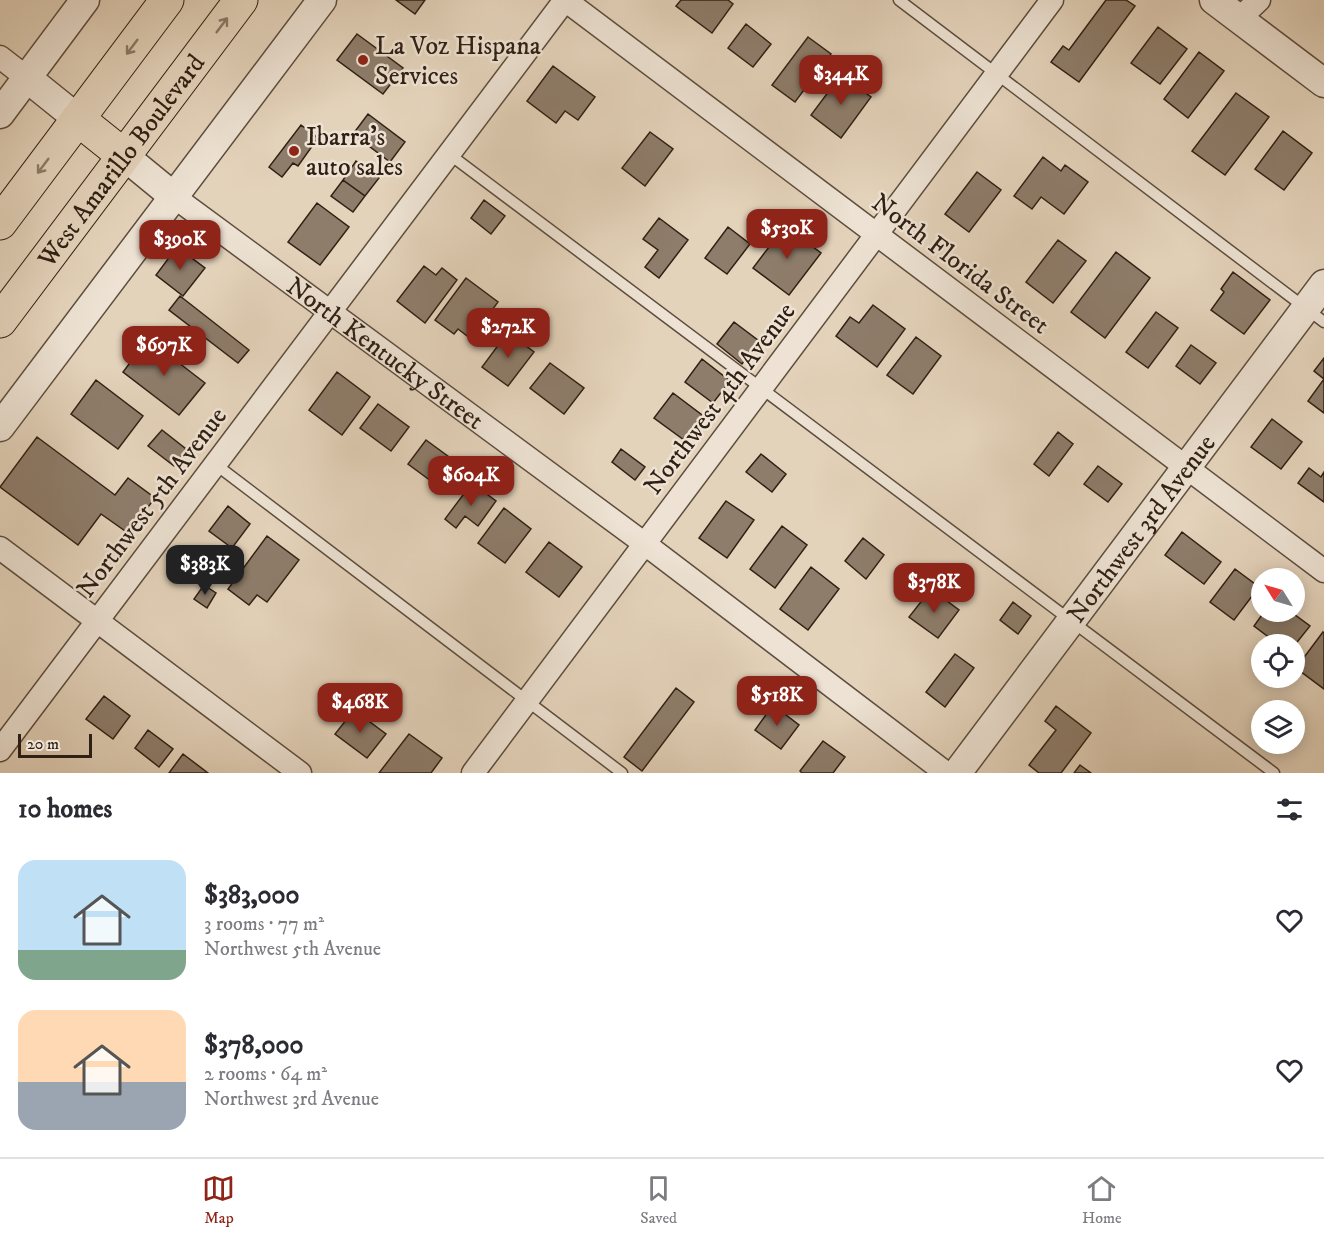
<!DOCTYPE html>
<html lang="en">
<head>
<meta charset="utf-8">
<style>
	body { margin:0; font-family:"IM FELL DW Pica",serif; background:#f2f2f3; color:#2b2b33; height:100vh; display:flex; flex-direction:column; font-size:22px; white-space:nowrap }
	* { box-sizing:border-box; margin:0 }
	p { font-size:20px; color:#7c7c81 }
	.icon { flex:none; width:33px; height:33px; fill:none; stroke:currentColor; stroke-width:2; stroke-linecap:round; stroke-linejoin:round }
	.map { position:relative; height:773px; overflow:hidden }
	.side { display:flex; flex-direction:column; background:#fff; flex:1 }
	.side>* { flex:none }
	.needle { width:39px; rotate:307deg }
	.buttons { position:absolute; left:1251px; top:568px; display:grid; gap:12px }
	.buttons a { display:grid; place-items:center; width:54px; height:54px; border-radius:50%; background:#fff; box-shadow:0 3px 15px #0003; font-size:30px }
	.scale { position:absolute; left:18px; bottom:15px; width:74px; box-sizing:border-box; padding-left:6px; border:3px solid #302014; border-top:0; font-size:16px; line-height:21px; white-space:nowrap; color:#302014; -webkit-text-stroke:4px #ede2d3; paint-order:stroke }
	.price { position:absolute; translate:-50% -51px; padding:0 14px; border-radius:12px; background:#8f2418; color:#fff; font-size:20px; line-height:39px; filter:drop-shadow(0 2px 3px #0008) }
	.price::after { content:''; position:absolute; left:50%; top:36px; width:18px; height:14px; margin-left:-9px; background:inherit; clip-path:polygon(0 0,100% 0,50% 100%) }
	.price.current { background:#222; color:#fff }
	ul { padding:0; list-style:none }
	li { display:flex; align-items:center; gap:18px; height:150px; padding:0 18px }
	li span { display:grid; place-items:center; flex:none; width:168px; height:120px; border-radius:18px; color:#555 }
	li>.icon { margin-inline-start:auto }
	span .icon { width:72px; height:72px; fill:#fffc; stroke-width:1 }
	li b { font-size:26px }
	h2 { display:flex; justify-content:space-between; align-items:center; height:72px; padding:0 18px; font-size:26px }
	.menu { display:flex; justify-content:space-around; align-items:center; height:84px; border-top:2px solid #e1e1e2; background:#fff; font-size:16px; color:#7c7c81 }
	.menu a { display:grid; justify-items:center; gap:3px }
	.menu .current { color:#8f2418 }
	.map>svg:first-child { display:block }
</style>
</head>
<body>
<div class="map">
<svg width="1324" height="773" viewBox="0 0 1324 773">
	<rect width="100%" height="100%" fill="#e4d3bb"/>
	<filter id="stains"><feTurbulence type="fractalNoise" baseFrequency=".00333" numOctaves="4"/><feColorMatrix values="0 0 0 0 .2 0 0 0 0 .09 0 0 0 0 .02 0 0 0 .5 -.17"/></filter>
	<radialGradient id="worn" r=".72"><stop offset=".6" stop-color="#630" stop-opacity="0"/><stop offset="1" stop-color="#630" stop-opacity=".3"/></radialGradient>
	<path fill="#8e7d6b" stroke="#302014" stroke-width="1.5" d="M396,0h29l-10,14z
		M681,0h47l5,4 -21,29 -36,-27z
		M1106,0h20l9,6 -56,76 -28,-20 12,-16 6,4z
		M746,24l25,20 -18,23 -25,-19z
		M1158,27l29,22 -27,35 -29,-21z
		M357,34l46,34 -20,26 -46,-34z
		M808,37l23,17 -36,48 -23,-17z
		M1199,52l25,19 -36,47 -24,-19z
		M553,66l42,31 -17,23 -13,-9 -9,12 -29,-22z
		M841,75l30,22 -30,41 -30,-23z
		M1236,93l33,24 -44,58 -33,-24z
		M368,114l37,28 -15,20 -37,-28z
		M301,125l17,13 -20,28 -5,-3 -11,14 -13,-10z
		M1283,131l29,22 -28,37 -29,-21z
		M650,132l23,17 -28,37 -23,-18z
		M1043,157l18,14 4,-6 23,17 -24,32 -23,-17 -9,12 -18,-13z
		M356,161l23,17 -14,18 -22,-16z
		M977,172l24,18 -32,42 -24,-18z
		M343,180l22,16 -12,16 -22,-16z
		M484,200l21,16 -14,18 -20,-16z
		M317,203l32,24 -29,38 -32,-23z
		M659,218l29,22 -29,38 -14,-11 13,-17 -15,-11z
		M785,226l36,27 -32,42 -36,-27z
		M728,227l22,17 -23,30 -22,-16z
		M1058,240l28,21 -33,42 -27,-21z
		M177,247l28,21 -22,28 -27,-21z
		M1116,252l34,26 -45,60 -34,-26z
		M424,266l12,9 6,-7 15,12 -32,43 -28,-22z
		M1233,272l37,28 -26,34 -33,-24 13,-18 -3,-3z
		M466,278l32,24 -27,37 -13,-10 -4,5 -19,-14z
		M180,296l69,54 -11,13 -69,-53z
		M873,305l32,24 -28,38 -41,-31 14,-19 9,6z
		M1156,312l22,16 -30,40 -22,-16z
		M734,322l25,19 -17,23 -25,-20z
		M508,332l26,20 -26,34 -26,-19z
		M916,337l25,19 -28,38 -26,-19z
		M148,339l57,44 -26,32 -56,-43z
		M1191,345l25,18 -16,21 -24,-18z
		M1324,358v21l-10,-8z
		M702,359l28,22 -17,22 -28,-21z
		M550,363l34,25 -20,26 -34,-26z
		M337,372l33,25 -28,38 -33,-25z
		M1324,379v34l-16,-12z
		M96,380l47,36 -25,33 -47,-35z
		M673,393l29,22 -18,25 -30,-22z
		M378,404l31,23 -18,24 -31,-23z
		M1272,419l30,23 -21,27 -30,-22z
		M162,430l24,19 -12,17 -26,-20z
		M1058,432l15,12 -24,32 -15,-12z
		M37,437l78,58 13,-17 27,20 -27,35 -27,-19 -23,31 -78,-58z
		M426,440l23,17 -18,24 -23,-17z
		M621,449l24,18 -10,13 -23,-18z
		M761,454l25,20 -14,18 -26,-20z
		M1098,466l24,18 -14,18 -24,-18z
		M1309,468l12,9 3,-5v30l-26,-19z
		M472,483l24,18 -18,25 -13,-10 -9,12 -11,-9z
		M726,501l28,19 -27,38 -28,-20z
		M228,506l22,18 -18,24 -23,-17z
		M504,508l27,21 -26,34 -27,-20z
		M782,526l25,19 -32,43 -25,-19z
		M1182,532l39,30 -17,22 -39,-29z
		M267,536l32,24 -32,42 -10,-7 -8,10 -21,-16z
		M863,538l21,17 -18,24 -21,-18z
		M549,542l33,25 -23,30 -33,-25z
		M811,567l28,22 -31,41 -28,-21z
		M1235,569l24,18 -25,33 -24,-18z
		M204,585l12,8 -9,15 -13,-9z
		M931,589l28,21 -21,28 -29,-21z
		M1013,602l18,14 -13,18 -18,-14z
		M1264,612h27l19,14 -16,20 -15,-1 -25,-19z
		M1323,632l1,1v56l-28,-21z
		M955,654l19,14 -29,39 -19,-15z
		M676,688l18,14 -52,69 -18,-14z
		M104,696l26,20 -17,23 -27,-20z
		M773,705l26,20 -18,24 -26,-19z
		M1056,706l35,27 -30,40h-22l-10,-8 27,-35 -11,-9z
		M354,710l32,24 -19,24 -32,-24z
		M148,730l25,19 -14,18 -24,-19z
		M409,734l33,24 -11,15h-52z
		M823,741l22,16 -12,16h-31l-2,-2z
		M183,754l25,19h-39z
		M1080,765l11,8h-17z"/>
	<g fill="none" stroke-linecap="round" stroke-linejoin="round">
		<defs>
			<path id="service" d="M899,0l425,322
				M449,154l825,619
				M215,464l407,309"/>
			<g id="minor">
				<path d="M565,0l759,571"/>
				<path d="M1239,19l20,-19"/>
				<path d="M0,57l27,21"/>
				<path id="s1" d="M173,196l472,348 301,229"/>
				<path d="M0,548l300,225"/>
				<path d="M0,750l565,-750"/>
				<path d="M473,773l579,-773"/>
			</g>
			<g id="tertiary">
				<path d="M1214,0l110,83"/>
				<path d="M27,78l51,41"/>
				<path d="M0,114l85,-114"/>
				<path d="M123,155l50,41"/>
				<path d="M0,427l322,-427"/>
				<path id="s2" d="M957,773l367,-489"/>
			</g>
			<g id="trunk">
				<path d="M78,119l45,36"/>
				<path d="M0,223l167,-223"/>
				<path id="s3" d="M0,321l241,-321"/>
			</g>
		</defs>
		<use href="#service" stroke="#5d4d3e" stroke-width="13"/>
		<use href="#minor" stroke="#5d4d3e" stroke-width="25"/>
		<use href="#tertiary" stroke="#5d4d3e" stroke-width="31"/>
		<use href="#trunk" stroke="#302014" stroke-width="35"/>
		<use href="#service" stroke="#ede2d3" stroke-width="10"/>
		<use href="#minor" stroke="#ede2d3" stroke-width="22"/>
		<use href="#tertiary" stroke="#ede2d3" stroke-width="28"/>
		<use href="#trunk" stroke="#e4d3bb" stroke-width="33"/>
	</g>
	<defs><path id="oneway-shaft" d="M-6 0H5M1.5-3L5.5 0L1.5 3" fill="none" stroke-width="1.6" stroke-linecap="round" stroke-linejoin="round" transform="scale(1.5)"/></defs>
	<g stroke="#8a7a68">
		<use href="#oneway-shaft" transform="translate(222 25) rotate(-53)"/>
		<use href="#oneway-shaft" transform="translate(132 47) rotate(127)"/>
		<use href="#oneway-shaft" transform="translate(43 166) rotate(127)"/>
	</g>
	<g fill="#8f2418" stroke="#ede2d3" stroke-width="2">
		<circle cx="363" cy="60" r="6"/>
		<circle cx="294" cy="151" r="6"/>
	</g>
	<g text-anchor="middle" stroke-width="5" stroke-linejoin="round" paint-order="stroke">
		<g font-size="26" fill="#302014" stroke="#ede2d3" text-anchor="start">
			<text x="375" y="54">La Voz Hispana<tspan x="375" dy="30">Services</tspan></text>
			<text x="306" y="145">Ibarra’s<tspan x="306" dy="30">auto sales</tspan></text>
		</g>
		<g font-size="26" fill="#302014" stroke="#ede2d3">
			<text dy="9" stroke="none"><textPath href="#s3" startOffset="201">West Amarillo Boulevard</textPath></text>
			<text transform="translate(961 263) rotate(37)" y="9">North Florida Street</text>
			<text dy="9" stroke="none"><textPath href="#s1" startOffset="264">North Kentucky Street</textPath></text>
			<text transform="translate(719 398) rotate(-53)" y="9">Northwest 4th Avenue</text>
			<text transform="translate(151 502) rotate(-53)" y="9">Northwest 5th Avenue</text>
			<text dy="9" stroke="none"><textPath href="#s2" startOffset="306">Northwest 3rd Avenue</textPath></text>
		</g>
	</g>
	<rect width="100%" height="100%" filter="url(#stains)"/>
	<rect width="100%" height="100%" fill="url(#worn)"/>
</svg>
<div class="buttons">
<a><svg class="needle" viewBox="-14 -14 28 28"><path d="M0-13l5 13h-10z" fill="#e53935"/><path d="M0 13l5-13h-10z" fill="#7c7c81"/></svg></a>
<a><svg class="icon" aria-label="locate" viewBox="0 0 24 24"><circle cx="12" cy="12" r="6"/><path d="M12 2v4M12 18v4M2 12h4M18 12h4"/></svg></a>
<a><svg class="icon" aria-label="layers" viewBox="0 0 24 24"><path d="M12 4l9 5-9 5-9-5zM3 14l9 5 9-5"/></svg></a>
</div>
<div class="scale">20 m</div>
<b class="price" style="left:841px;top:106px">$344K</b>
<b class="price" style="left:787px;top:260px">$530K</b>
<b class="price" style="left:180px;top:271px">$390K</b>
<b class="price" style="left:508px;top:359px">$272K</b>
<b class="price" style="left:164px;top:377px">$697K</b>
<b class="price" style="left:471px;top:507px">$604K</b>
<b class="price current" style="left:205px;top:596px">$383K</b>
<b class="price" style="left:934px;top:614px">$378K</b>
<b class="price" style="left:777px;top:727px">$518K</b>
<b class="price" style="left:360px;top:734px">$468K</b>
</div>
<section class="side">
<h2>10 homes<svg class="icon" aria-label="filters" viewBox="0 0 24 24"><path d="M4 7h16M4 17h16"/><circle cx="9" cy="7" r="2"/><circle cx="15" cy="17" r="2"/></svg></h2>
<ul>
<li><span style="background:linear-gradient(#bfe0f5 75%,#7fa58c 0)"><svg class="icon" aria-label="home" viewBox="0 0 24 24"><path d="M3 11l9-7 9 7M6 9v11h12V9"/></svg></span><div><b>$383,000</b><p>3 rooms · 77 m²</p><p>Northwest 5th Avenue</p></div><svg class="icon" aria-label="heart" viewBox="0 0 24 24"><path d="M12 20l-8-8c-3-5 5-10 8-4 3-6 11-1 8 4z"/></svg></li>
<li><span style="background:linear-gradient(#ffd9b3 60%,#9aa5b1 0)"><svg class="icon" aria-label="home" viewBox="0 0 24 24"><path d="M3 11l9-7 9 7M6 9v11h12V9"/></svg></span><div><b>$378,000</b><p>2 rooms · 64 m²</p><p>Northwest 3rd Avenue</p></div><svg class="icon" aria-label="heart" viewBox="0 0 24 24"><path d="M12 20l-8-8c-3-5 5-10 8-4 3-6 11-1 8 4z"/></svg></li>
</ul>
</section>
<nav class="menu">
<a class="current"><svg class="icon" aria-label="map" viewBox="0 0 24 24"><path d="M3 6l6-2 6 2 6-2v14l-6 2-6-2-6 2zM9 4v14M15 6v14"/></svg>Map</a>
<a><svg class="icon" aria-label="saved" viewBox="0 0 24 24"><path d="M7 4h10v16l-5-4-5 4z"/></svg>Saved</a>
<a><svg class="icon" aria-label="home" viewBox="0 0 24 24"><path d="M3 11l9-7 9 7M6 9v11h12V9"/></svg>Home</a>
</nav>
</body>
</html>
